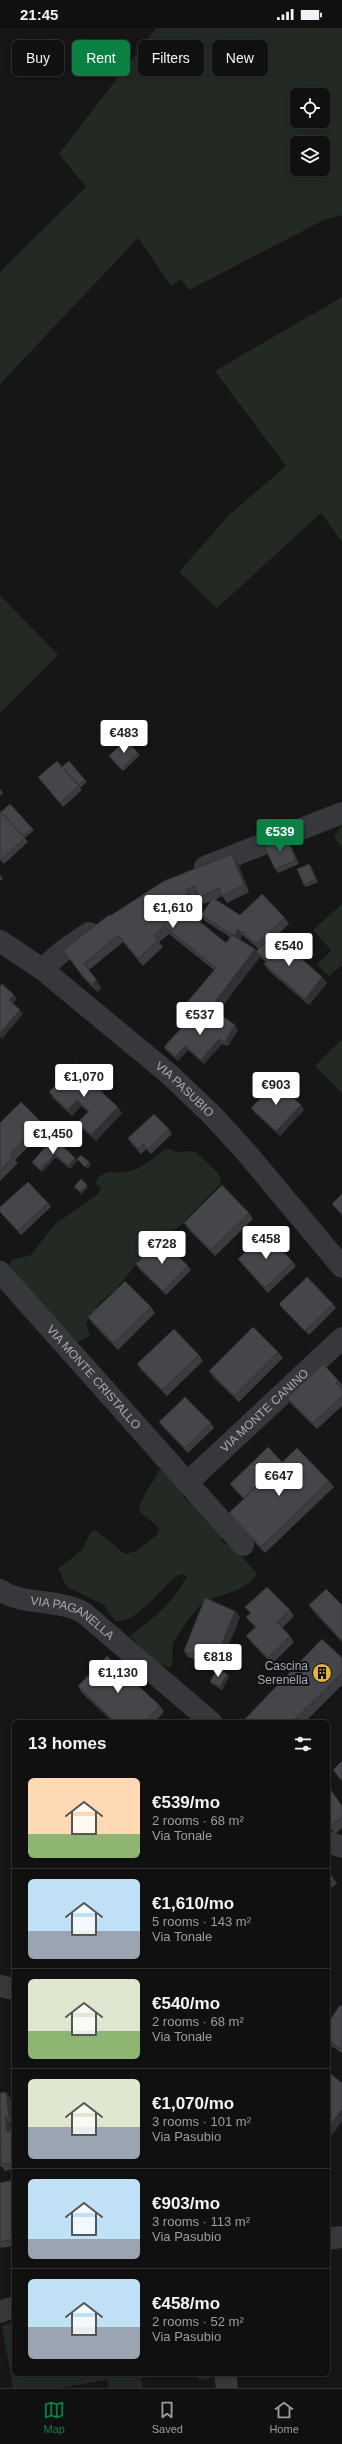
<!DOCTYPE html>
<html lang="en">
<head>
<meta charset="utf-8">
<style>
	body { margin:0; font-family:Helvetica,sans-serif; background:#1e1e1f; color:#f1f3f6; height:100vh; display:flex; flex-direction:column; font-size:15px; white-space:nowrap }
	* { box-sizing:border-box; margin:0 }
	p { font-size:13px; color:#9c9d9f }
	.icon { flex:none; width:22px; height:22px; fill:none; stroke:currentColor; stroke-width:2; stroke-linecap:round; stroke-linejoin:round }
	.map { position:relative; flex:1; overflow:hidden }
	.drawer { position:absolute; left:12px; top:1692px; width:318px; height:656px; display:flex; flex-direction:column; background:#101011; border-radius:6px; box-shadow:0 2px 6px #0003,0 0 0 1px #303031 }
	.drawer>* { flex:none }
	.guide { position:absolute; left:12px; top:12px; width:318px; height:36px; display:flex; gap:8px }
	.controls { position:absolute; left:290px; top:60px; display:grid; gap:8px }
	.controls a { display:grid; place-items:center; width:40px; height:40px; border-radius:6px; background:#101011; box-shadow:0 2px 6px #0003,0 0 0 1px #303031; font-size:20px }
	.price { position:absolute; translate:-50% -34px; padding:0 9px; border-radius:4px; background:#fff; color:#222; font-size:13px; line-height:26px; filter:drop-shadow(0 1px 2px #0008) }
	.price::after { content:''; position:absolute; left:50%; top:24px; width:12px; height:9px; margin-left:-6px; background:inherit; clip-path:polygon(0 0,100% 0,50% 100%) }
	.price.current { background:#0b8043; color:#fff }
	ul { padding:0; list-style:none }
	li { display:flex; align-items:center; gap:12px; height:100px; padding:0 16px }
	li+li { border-top:1px solid #303031 }
	li span { display:grid; place-items:center; flex:none; width:112px; height:80px; border-radius:6px; color:#555 }
	li>.icon { margin-inline-start:auto }
	span .icon { width:48px; height:48px; fill:#fffc; stroke-width:1 }
	li b { font-size:17px }
	h2 { display:flex; justify-content:space-between; align-items:center; height:48px; padding:0 16px; font-size:17px }
	.pill { padding:0 14px; border-radius:6px; background:#101011; box-shadow:0 2px 6px #0003,0 0 0 1px #303031; font-size:14px; line-height:36px }
	.pill.current { background:#0b8043; color:#fff }
	.status { display:flex; justify-content:space-between; align-items:center; height:28px; padding:0 20px; background:#101011; direction:ltr }
	.status svg { height:11px; fill:currentColor }
	.dock { display:flex; justify-content:space-around; align-items:center; height:56px; border-top:1px solid #303031; background:#101011; font-size:11px; color:#9c9d9f }
	.dock a { display:grid; justify-items:center; gap:2px }
	.dock .current { color:#0b8043 }
	.map>svg:first-child { display:block }
</style>
</head>
<body>
<div class="status"><b>21:45</b><svg viewBox="0 0 49 12"><path d="M0 12V9h3v3zM5 12V6h3v6zM10 12V3h3v9zM15 12V0h3v12zM26 1h20v11H26zM47 4h2v5h-2z"/></svg></div>
<div class="map">
<svg width="342" height="2360" viewBox="0 0 342 2360">
	<rect width="100%" height="100%" fill="#161617"/>
	<path fill="#222a23" fill-rule="evenodd" d="M156,0h186v187l-18,5 -135,70 -8,-11 -10,7 -33,-48 -138,146v-112l86,-85 -27,-33zM297,67h26v26h-26zM297,115h26v26h-26z
		M342,269v245l-21,-29 -104,95 -38,-36 49,-56 58,-50 -71,-95z
		M0,567l58,60 -58,58z
		M342,797v23l-8,-11z
		M342,876v61l-13,11 -12,-11 14,-15 -18,-20z
		M342,1011v54l-27,-27z
		M165,1121h6l5,3 19,-1c9,10 27,21 26,32l-39,41 -30,22 -37,44 -15,12 -14,22 4,12 -17,8 -65,-78 4,-6 19,-5 23,-30 44,-31 3,-6 -5,-4 1,-6c16,-11 15,-3 30,-6 13,-3 28,-14 38,-23z
		M169,1437l18,18 -4,15 16,10 20,24 4,10 13,8 21,23c-10,20 -39,20 -55,31 -6,4 -26,33 -29,40 -2,8 2,17 -3,24l-13,-5 -27,-27c23,-17 43,-34 57,-59l-6,-3 -5,3c-18,13 -39,47 -61,44l-11,-16 -37,-18 -9,-18 24,-19 8,-17 5,-3 30,24 12,-3 21,-17 1,-6 -20,-17c1,-14 14,-26 19,-40z
		M14,2293v53h150l-23,4 2,10h-34l-2,-8 -48,8h-46l-11,-62z
		M197,2346h13v5l-12,1z"/>
	<g fill="none" stroke-linecap="round" stroke-linejoin="round">
		<g stroke="#37383c" stroke-width="22">
			<path d="M205,839l137,-54"/>
			<path id="s1" d="M0,913l42,28 127,105 42,40 34,37 97,116"/>
			<path d="M42,941l22,-19 25,-17"/>
			<path id="s2" d="M0,1244l243,273"/>
			<path id="s3" d="M187,1455l155,-145"/>
			<path id="s4" d="M0,1562c22,16 59,8 84,23l127,109"/>
			<path d="M328,1814l14,5"/>
			<path d="M0,1958l14,3"/>
			<path d="M328,2211l14,-2"/>
			<path d="M0,2284l14,-5"/>
			<path d="M225,2346l2,14"/>
		</g>
	</g>
	<path fill="#3b3c40" fill-rule="evenodd" d="M138,725l2,2 -17,16 -14,-15z
		M62,739l23,13 2,2 -7,6 2,2 -19,17 -25,-30z
		M0,761l3,4 -3,3z
		M0,783l32,17 2,2 -9,8 3,4 -24,22 -4,-4z
		M286,808l3,5 10,23 -21,9 -3,-4z
		M237,833l12,31 -22,11 -5,-7 -7,4 25,15 45,3 4,6 -13,12 51,47 -18,22 -41,-35 -4,-6 2,-2 -6,-5 -43,55 21,18 -10,16 -6,-2 -18,20 -16,-14 -10,11 -11,-10 -3,-4 42,-19 7,-9 -7,9 -17,-15 -5,-7 30,-36 -45,-36 -10,8 4,5 -20,19 -20,-24 -34,28 12,17 -3,5 -8,-7 -22,-28 42,-41zM197,866l2,3 5,7 7,-3 -10,14 4,6 25,16 -4,6 -34,-28 -5,-7 6,-7 -2,-4zM242,907l17,14 -2,2 -2,-2 -15,-10z
		M311,838l7,16 -12,5 -2,-2z
		M0,847l3,4 -3,2z
		M104,1063l-2,2 20,20 -26,28 -14,-13 -4,-6 10,-10 -7,-6 -9,10 -19,-18 -4,-6z
		M301,1077l3,5 -24,26 -25,-23 -4,-5z
		M0,1095h42l4,6 -31,31 3,3 -18,18z
		M169,1101l3,5 -21,20 -5,-5 -5,5 -10,-11 -3,-5z
		M54,1110l21,20 2,3 -7,8 -14,-12 -14,15 -9,-8 -1,-2z
		M342,1166v21l-7,-7 -3,-4z
		M48,1175l3,4 -30,28 -21,-23v-5z
		M249,1185l4,6 -38,37 -27,-27 -4,-6z
		M238,1231l55,3 3,4 -28,27 -27,-30z
		M136,1236l52,2 3,4 -25,25 -27,-26z
		M279,1276h54l3,4 -27,27 -27,-27z
		M151,1279l4,6 -37,37 -26,-27 -4,-6z
		M278,1324l5,6 -44,44 -26,-25 -4,-6z
		M199,1327l4,6 -36,35 -26,-26 -4,-6z
		M338,1352l4,5v2l-1,1 1,1v17l-25,23 -26,-25 -4,-6z
		M159,1394l52,1 3,5 -26,25 -26,-27z
		M329,1453l5,6 -69,66 -32,-33 -4,-7 15,-14 -11,-11 -3,-4z
		M309,1577h33v37l-30,-32z
		M245,1579l45,3 4,6 -12,12 8,8 4,6 -22,22 -21,-22 -5,-6 9,-9 -4,-4 -5,-6 4,-4z
		M235,1583l5,6 -21,52 -31,-12 -4,-6z
		M342,1630v27l-37,37h-63z
		M229,1648l-7,14 -10,-6 -2,-2z
		M78,1658l82,20 4,6 -10,10h-41l-31,-29z
		M328,1758l14,20v22l-7,6 -7,-8z
		M328,1844l9,11 -9,8z
		M342,1979v46l-14,-9v-21z
		M328,2044l4,63 -4,-3z
		M6,2064l4,6 4,24 -4,1 1,8h3v38l-9,2 -4,-5h-1v-73z
		M14,2152v66l-13,2 -1,-2v-63z"/>
	<path fill="#303134" d="M286,808l3,5 10,23 -3,-4z
		M232,826l5,7 12,31 -5,-7z
		M309,836l2,2 7,16 -2,-2z
		M188,865l5,8 -8,8 -5,-7z
		M187,880l5,7 -1,2 -6,-7z
		M238,901l4,6 -4,7 -4,-6z
		M255,921l5,8 -54,71 -5,-8z
		M322,949l5,6 -18,22 -4,-6z
		M96,951l5,8 -3,5 -5,-7z
		M14,967l3,4 -5,5 -3,-4z
		M20,982l3,4 -21,25 -2,-3v-3z
		M235,997l3,5 -10,16 -3,-4z
		M219,1011l3,5 -18,20 -3,-4z
		M185,1018l3,4 -10,11 -3,-4z
		M100,1057l4,6 -3,3 -4,-6z
		M77,1072l4,6 -9,10 -4,-6z
		M301,1077l3,5 -24,26 -4,-5z
		M118,1079l4,6 -26,28 -5,-6z
		M55,1126l1,3 -14,15 -2,-2z
		M75,1130l2,3 -7,8 -2,-3z
		M89,1134l2,3 -4,4 -2,-2z
		M87,1157l1,2 -7,8 -1,-3z
		M235,1583l5,6 -21,52 -5,-6z
		M227,1646l2,2 -7,14 -2,-3z
		M328,1957l3,4 -3,4z
		M6,2064l4,6 4,24 -5,-6z
		M342,2081v12l-10,14 -4,-6z
		M5,2089l5,6 1,14 -4,-6z"/>
	<path fill="#45464a" stroke="#303134" d="M126,712l12,13 -17,16 -12,-13z
		M57,733l22,25 -19,17 -22,-26z
		M69,733l16,19 -6,5 -17,-18z
		M10,776l22,24 -9,8 -22,-24z
		M0,783l25,27 -24,22 -1,-1z
		M286,808l10,24 -21,9 -11,-23z
		M232,826l12,31 -23,11 -2,-8 -20,9 -5,-11 -8,4 2,3 -8,9 7,6 -2,2 41,33 6,-8 23,14 -54,71 -17,-14 32,-38 -52,-42 -10,9 4,5 -20,19 -20,-24 -34,29 12,15 -3,6 -9,-7 -21,-28 46,-35 1,1 54,-35z
		M309,836l7,16 -12,5 -7,-16z
		M262,866l23,24 -29,26 -18,-15 -4,7 -33,-21 12,-17 27,17z
		M275,907l47,42 -17,22 -41,-35 3,-3 -11,-10z
		M2,956l12,11 -5,5 11,10 -20,23v-47z
		M217,984l18,13 -10,17 -6,-3 -18,21 -16,-14 -10,11 -11,-10 28,-31 14,12z
		M76,1035l24,22 -3,3 21,19 -27,28 -13,-13 11,-11 -12,-11 -9,10 -19,-18z
		M276,1054l25,23 -25,26 -25,-23z
		M21,1074l21,21 -32,31 3,3 -13,14v-48z
		M154,1086l15,15 -21,20 -5,-5 -5,5 -10,-11z
		M54,1110l21,20 -7,8 -13,-12 -15,16 -8,-8z
		M81,1127l8,7 -4,5 -8,-8z
		M81,1151l6,6 -7,7 -6,-5z
		M28,1154l20,21 -30,28 -18,-19v-5z
		M222,1157l27,28 -38,37 -27,-27z
		M342,1166v20l-10,-10z
		M266,1205l27,29 -28,26 -27,-29z
		M160,1211l28,27 -25,25 -27,-27z
		M307,1249l26,27 -28,27 -26,-27z
		M125,1253l26,26 -37,36 -26,-26z
		M253,1299l25,25 -44,44 -25,-25z
		M174,1301l25,26 -37,35 -25,-26z
		M323,1336l15,16 -2,3 6,6v7l-29,27 -26,-25z
		M185,1369l26,26 -26,25 -26,-26z
		M268,1419l14,15 -38,36 -14,-14z
		M297,1420l32,33 -68,66 -32,-34z
		M267,1559l23,23 -13,12 13,14 -22,22 -22,-22 10,-9 -10,-10 5,-4 -6,-6z
		M326,1561l16,16v36l-33,-36z
		M205,1570l30,13 -21,52 -30,-12z
		M322,1611l20,19v15l-50,49h-50z
		M107,1628l53,50 -16,16h-29l-37,-36z
		M217,1641l10,5 -7,13 -10,-5z
		M342,1733v20l-9,-11z
		M328,1758l14,20v10l-12,11 -2,-2z
		M328,1844l6,7 -6,5z
		M340,1977l2,2v43l-14,-10v-17z
		M328,2044l14,11v26l-14,20z
		M6,2064l3,24 -4,1 2,14h7v32l-13,1 -1,-71z
		M14,2152v59l-14,3v-59z"/>
	<defs>
		<symbol id="building-disc" viewBox="-11 -11 22 22"><circle r="9.5" fill="#e6b13f" stroke="#111112"/><path d="M-4-6H4V6H1V3H-1V6H-4ZM-2.5-4.3h1.7v1.8h-1.7ZM.8-4.3h1.7v1.8H.8ZM-2.5-1h1.7V.8h-1.7ZM.8-1h1.7V.8H.8Z" fill="#111"/></symbol>
	</defs>
	<g fill-rule="evenodd">
		<use href="#building-disc" x="311" y="1634" width="22" height="22"/>
	</g>
	<g text-anchor="middle" stroke-width="4" stroke-linejoin="round" paint-order="stroke">
		<g font-size="12" fill="#a8acb6" stroke="#111112">
			<text dy="4" stroke="none"><textPath href="#s1" startOffset="237">VIA PASUBIO</textPath></text>
			<text dy="4" stroke="none"><textPath href="#s2" startOffset="141">VIA MONTE CRISTALLO</textPath></text>
			<text dy="4" stroke="none"><textPath href="#s3" startOffset="106">VIA MONTE CANINO</textPath></text>
			<text dy="4" stroke="none"><textPath href="#s4" startOffset="79">VIA PAGANELLA</textPath></text>
		</g>
		<g font-size="12" fill="#a8acb6" stroke="#111112" text-anchor="end">
			<text x="308" y="1642">Cascina<tspan x="308" dy="14">Serenella</tspan></text>
		</g>
	</g>
</svg>
<div class="controls">
<a><svg class="icon" aria-label="locate" viewBox="0 0 24 24"><circle cx="12" cy="12" r="6"/><path d="M12 2v4M12 18v4M2 12h4M18 12h4"/></svg></a>
<a><svg class="icon" aria-label="layers" viewBox="0 0 24 24"><path d="M12 4l9 5-9 5-9-5zM3 14l9 5 9-5"/></svg></a>
</div>
<b class="price" style="left:124px;top:726px">€483</b>
<b class="price current" style="left:280px;top:825px">€539</b>
<b class="price" style="left:173px;top:901px">€1,610</b>
<b class="price" style="left:289px;top:939px">€540</b>
<b class="price" style="left:200px;top:1008px">€537</b>
<b class="price" style="left:84px;top:1070px">€1,070</b>
<b class="price" style="left:276px;top:1078px">€903</b>
<b class="price" style="left:53px;top:1127px">€1,450</b>
<b class="price" style="left:266px;top:1232px">€458</b>
<b class="price" style="left:162px;top:1237px">€728</b>
<b class="price" style="left:279px;top:1469px">€647</b>
<b class="price" style="left:218px;top:1650px">€818</b>
<b class="price" style="left:118px;top:1666px">€1,130</b>
<div class="guide">
<a class="pill">Buy</a>
<a class="pill current">Rent</a>
<a class="pill">Filters</a>
<a class="pill">New</a>
</div>
<section class="drawer">
<h2>13 homes<svg class="icon" aria-label="filters" viewBox="0 0 24 24"><path d="M4 7h16M4 17h16"/><circle cx="9" cy="7" r="2"/><circle cx="15" cy="17" r="2"/></svg></h2>
<ul>
<li><span style="background:linear-gradient(#ffd9b3 70%,#8fb573 0)"><svg class="icon" aria-label="home" viewBox="0 0 24 24"><path d="M3 11l9-7 9 7M6 9v11h12V9"/></svg></span><div><b>€539/mo</b><p>2 rooms · 68 m²</p><p>Via Tonale</p></div></li>
<li><span style="background:linear-gradient(#bfe0f5 65%,#9aa5b1 0)"><svg class="icon" aria-label="home" viewBox="0 0 24 24"><path d="M3 11l9-7 9 7M6 9v11h12V9"/></svg></span><div><b>€1,610/mo</b><p>5 rooms · 143 m²</p><p>Via Tonale</p></div></li>
<li><span style="background:linear-gradient(#dfe7d0 65%,#8fb573 0)"><svg class="icon" aria-label="home" viewBox="0 0 24 24"><path d="M3 11l9-7 9 7M6 9v11h12V9"/></svg></span><div><b>€540/mo</b><p>2 rooms · 68 m²</p><p>Via Tonale</p></div></li>
<li><span style="background:linear-gradient(#dfe7d0 60%,#9aa5b1 0)"><svg class="icon" aria-label="home" viewBox="0 0 24 24"><path d="M3 11l9-7 9 7M6 9v11h12V9"/></svg></span><div><b>€1,070/mo</b><p>3 rooms · 101 m²</p><p>Via Pasubio</p></div></li>
<li><span style="background:linear-gradient(#bfe0f5 75%,#9aa5b1 0)"><svg class="icon" aria-label="home" viewBox="0 0 24 24"><path d="M3 11l9-7 9 7M6 9v11h12V9"/></svg></span><div><b>€903/mo</b><p>3 rooms · 113 m²</p><p>Via Pasubio</p></div></li>
<li><span style="background:linear-gradient(#bfe0f5 60%,#9aa5b1 0)"><svg class="icon" aria-label="home" viewBox="0 0 24 24"><path d="M3 11l9-7 9 7M6 9v11h12V9"/></svg></span><div><b>€458/mo</b><p>2 rooms · 52 m²</p><p>Via Pasubio</p></div></li>
</ul>
</section>
</div>
<nav class="dock">
<a class="current"><svg class="icon" aria-label="map" viewBox="0 0 24 24"><path d="M3 6l6-2 6 2 6-2v14l-6 2-6-2-6 2zM9 4v14M15 6v14"/></svg>Map</a>
<a><svg class="icon" aria-label="saved" viewBox="0 0 24 24"><path d="M7 4h10v16l-5-4-5 4z"/></svg>Saved</a>
<a><svg class="icon" aria-label="home" viewBox="0 0 24 24"><path d="M3 11l9-7 9 7M6 9v11h12V9"/></svg>Home</a>
</nav>
</body>
</html>
